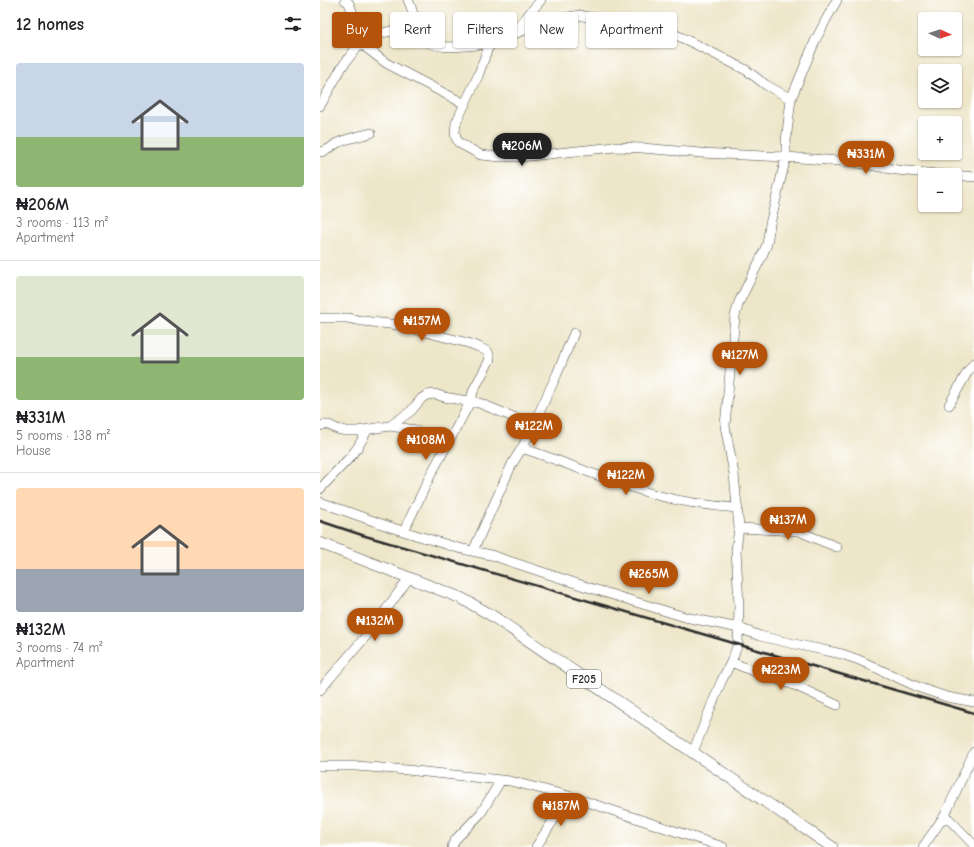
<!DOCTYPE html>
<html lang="en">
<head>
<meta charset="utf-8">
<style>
	body { margin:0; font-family:"Comic Neue",sans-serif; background:#f6f6f6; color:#202124; height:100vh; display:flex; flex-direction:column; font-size:15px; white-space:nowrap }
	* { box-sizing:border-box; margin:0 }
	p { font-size:13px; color:#757577 }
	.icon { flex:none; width:22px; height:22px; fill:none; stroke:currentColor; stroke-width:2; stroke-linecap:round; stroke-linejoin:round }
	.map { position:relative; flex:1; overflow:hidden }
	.side { display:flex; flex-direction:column; background:#fff; width:320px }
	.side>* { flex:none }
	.hud { position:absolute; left:12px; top:12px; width:380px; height:36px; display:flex; gap:8px }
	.needle { width:26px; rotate:93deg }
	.buttons { position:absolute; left:598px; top:12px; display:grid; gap:8px }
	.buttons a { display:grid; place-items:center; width:44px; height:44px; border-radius:4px; background:#fff; box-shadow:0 1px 3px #0004; font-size:20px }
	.price { position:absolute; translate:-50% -34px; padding:0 9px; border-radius:14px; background:#b45309; color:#fff; font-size:13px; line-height:26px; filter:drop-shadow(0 1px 2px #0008) }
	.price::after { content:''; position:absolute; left:50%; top:24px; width:12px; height:9px; margin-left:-6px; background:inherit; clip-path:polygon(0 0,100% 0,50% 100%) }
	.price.selected { background:#222; color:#fff }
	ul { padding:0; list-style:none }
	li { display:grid; align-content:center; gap:8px; height:212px; padding:0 16px }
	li+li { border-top:1px solid #e0e0e0 }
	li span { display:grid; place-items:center; height:124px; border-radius:4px; color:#555 }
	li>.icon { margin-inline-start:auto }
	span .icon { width:72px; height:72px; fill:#fffc; stroke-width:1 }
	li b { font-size:17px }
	h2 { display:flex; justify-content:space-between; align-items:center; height:48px; padding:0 16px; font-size:17px }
	.chip { padding:0 14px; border-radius:4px; background:#fff; box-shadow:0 1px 3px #0004; font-size:14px; line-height:36px }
	.chip.selected { background:#b45309; color:#fff }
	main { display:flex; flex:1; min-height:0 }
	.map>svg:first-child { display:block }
</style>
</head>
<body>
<main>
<section class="side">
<h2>12 homes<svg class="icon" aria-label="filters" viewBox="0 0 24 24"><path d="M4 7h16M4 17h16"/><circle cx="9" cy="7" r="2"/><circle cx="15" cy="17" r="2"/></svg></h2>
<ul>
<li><span style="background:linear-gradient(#c9d6e8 60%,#8fb573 0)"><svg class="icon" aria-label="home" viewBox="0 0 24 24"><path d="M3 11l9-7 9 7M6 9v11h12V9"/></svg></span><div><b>₦206M</b><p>3 rooms · 113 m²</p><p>Apartment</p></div></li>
<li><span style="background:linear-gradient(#dfe7d0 65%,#8fb573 0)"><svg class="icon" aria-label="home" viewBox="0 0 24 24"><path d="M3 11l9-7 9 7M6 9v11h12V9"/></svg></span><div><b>₦331M</b><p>5 rooms · 138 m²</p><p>House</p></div></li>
<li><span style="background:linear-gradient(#ffd9b3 65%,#9aa5b1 0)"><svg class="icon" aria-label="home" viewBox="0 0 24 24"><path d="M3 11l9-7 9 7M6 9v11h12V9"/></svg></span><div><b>₦132M</b><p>3 rooms · 74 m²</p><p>Apartment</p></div></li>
</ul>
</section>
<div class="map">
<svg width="654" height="847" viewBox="0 0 654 847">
	<rect width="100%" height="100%" fill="#fff"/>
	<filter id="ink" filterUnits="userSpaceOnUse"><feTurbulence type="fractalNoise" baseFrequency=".025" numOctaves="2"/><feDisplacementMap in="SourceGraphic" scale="8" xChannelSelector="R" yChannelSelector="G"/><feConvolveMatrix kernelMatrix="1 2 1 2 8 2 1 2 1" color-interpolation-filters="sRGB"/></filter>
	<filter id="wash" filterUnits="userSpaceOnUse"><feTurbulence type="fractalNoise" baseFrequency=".012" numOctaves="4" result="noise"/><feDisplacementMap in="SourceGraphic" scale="16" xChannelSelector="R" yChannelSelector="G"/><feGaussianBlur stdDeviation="0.9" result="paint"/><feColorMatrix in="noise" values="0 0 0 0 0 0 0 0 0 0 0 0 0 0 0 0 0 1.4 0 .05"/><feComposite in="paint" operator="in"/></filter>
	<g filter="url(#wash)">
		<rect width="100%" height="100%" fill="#eee6c9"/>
	</g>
	<g filter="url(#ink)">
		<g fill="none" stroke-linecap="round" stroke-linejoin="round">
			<defs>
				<path id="minor" d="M25,0l4,3 3,8 -1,12 2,10 7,10 26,20 79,41
					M88,0c6,11 6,22 10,32 9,23 56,13 75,11
					M221,0l-24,28 -13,9 -11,6 -5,5 -10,28 -22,47 -1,9 1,6 3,5 22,12 20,2h19l95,-10 27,1 59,5 85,4 67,5 44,8 50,5
					M191,35l22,-8 10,-4 36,-8 14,3 18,7 34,3 25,4 27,13 49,25 20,15 25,14
					M0,106l22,-39 18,-24 15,-8 12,-3 9,-2 22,3
					M0,152c8,-1 11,-5 17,-9 11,-5 23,-7 34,-10
					M635,175l19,2
					M0,318h27l16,3 35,4 70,18 11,4 9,5 2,7 -5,10 -11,20 -4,13 -10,19 -29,53 -27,57
					M629,405l19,-34 6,-8
					M0,426l2,-1h7l8,4 9,2h11l33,-5 21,-15 11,-13 5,-3 8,-1 9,3 35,6 32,13 23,7
					M70,426l25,4
					M202,448c45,15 89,34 134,47 26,7 54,11 82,13
					M0,489l32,-34 6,-8 10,-18
					M0,502l73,26 65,20 33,7 96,32 98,30 54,11 21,8 30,7 52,11 17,6 61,28 27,9 27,5
					M419,528l60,3 18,8 20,8
					M153,551l39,-87 10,-16 10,-20 25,-54 17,-41
					M411,662l32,13 31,10 43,20
					M0,690l52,-61 37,-51
					M373,752l28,-70 10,-20 7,-18 1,-39 -3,-55 3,-22 -5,-54 -9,-48 10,-110 4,-14 23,-46 5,-12 3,-20 16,-67v-16l5,-42 24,-58 13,-25 9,-16
					M0,766h36l51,4 103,11 59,15 154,51
					M625,815l29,30
					M132,847l3,-7 26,-27 20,-33
					M216,847l33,-51
					M603,847l22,-32 29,-63"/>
				<path id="major" d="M0,543l141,55 30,17 341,232"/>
			</defs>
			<use href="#minor" stroke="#484743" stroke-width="10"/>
			<use href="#major" stroke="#484743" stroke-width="12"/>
			<use href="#minor" stroke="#fff" stroke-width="9"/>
			<use href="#major" stroke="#fff" stroke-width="11"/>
			<path stroke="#2b2b2b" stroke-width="2.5" d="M0,521l42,14 612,178"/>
		</g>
	</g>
	<g text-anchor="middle" stroke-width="3" stroke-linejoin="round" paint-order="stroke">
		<rect fill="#fff" stroke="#6b6b6b" stroke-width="1" x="247" y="670" width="34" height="18" rx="3"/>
		<g font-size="11" font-weight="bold" fill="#2b2b2b">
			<text x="264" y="683">F205</text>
		</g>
	</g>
</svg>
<div class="buttons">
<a><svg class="needle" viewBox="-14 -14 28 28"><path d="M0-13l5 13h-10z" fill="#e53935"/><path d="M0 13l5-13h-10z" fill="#757577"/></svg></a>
<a><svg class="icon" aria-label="layers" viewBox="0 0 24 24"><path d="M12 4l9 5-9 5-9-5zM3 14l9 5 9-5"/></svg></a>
<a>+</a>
<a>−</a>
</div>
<b class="price selected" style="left:202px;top:167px">₦206M</b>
<b class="price" style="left:546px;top:175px">₦331M</b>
<b class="price" style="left:102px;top:342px">₦157M</b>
<b class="price" style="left:420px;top:376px">₦127M</b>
<b class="price" style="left:214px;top:447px">₦122M</b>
<b class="price" style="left:106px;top:461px">₦108M</b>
<b class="price" style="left:306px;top:496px">₦122M</b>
<b class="price" style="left:468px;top:541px">₦137M</b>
<b class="price" style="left:329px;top:595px">₦265M</b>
<b class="price" style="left:55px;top:642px">₦132M</b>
<b class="price" style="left:461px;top:691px">₦223M</b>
<b class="price" style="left:241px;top:827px">₦187M</b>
<div class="hud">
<a class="chip selected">Buy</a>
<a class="chip">Rent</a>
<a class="chip">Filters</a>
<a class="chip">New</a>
<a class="chip">Apartment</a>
</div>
</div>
</main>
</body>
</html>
